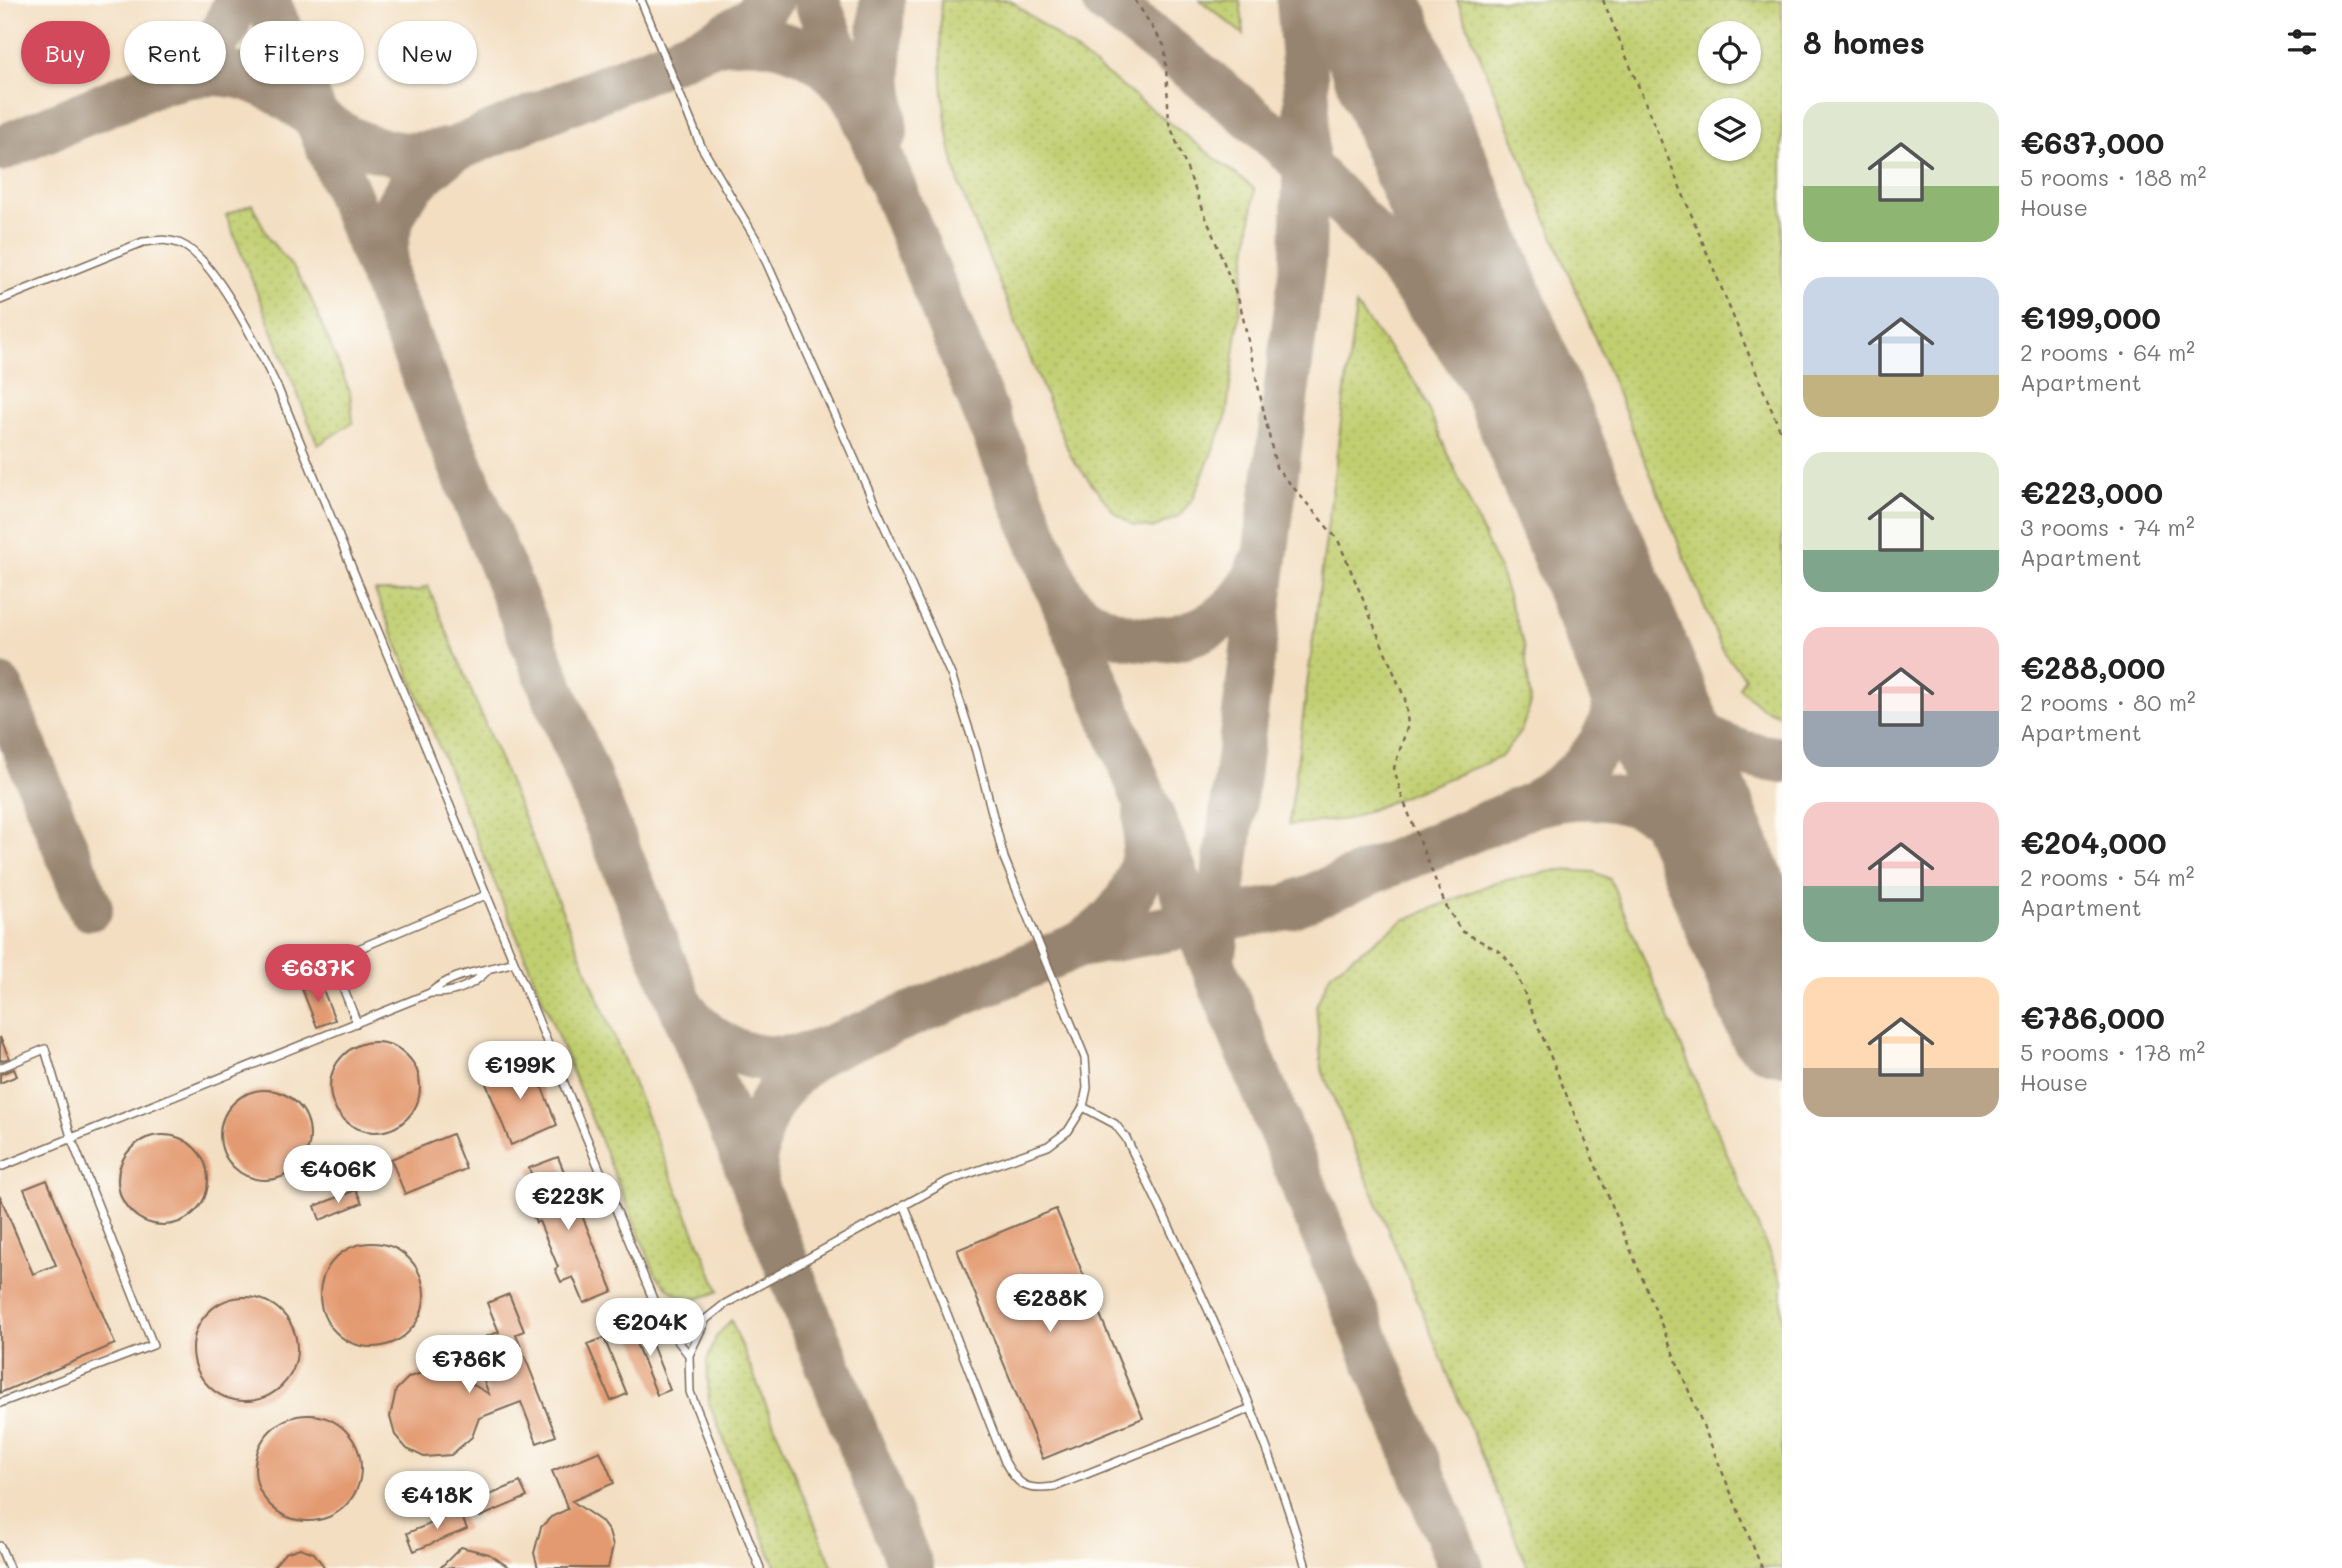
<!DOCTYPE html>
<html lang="en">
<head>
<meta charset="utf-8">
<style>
	body { margin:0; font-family:Mali,sans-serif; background:#f6f6f6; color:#222; height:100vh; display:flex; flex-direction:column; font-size:26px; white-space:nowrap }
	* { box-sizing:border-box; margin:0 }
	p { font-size:23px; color:#767676 }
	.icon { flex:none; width:38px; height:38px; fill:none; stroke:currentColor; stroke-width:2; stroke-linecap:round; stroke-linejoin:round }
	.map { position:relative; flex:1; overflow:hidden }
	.details { display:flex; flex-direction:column; background:#fff; width:560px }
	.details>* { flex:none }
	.banner { position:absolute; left:21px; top:21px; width:665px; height:63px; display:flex; gap:14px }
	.buttons { position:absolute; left:1698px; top:21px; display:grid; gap:14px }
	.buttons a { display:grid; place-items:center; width:63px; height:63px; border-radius:50%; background:#fff; box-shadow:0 2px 5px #0004; font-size:35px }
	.price { position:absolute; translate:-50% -60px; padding:0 16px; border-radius:24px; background:#fff; color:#222; font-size:23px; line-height:46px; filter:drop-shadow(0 2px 4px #0008) }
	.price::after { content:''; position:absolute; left:50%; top:42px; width:21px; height:16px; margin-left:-10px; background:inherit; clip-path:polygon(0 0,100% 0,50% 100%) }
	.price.on { background:#d1495b; color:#fff }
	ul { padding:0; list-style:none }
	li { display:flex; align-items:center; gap:21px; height:175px; padding:0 21px }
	li span { display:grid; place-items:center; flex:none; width:196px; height:140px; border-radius:21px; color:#555 }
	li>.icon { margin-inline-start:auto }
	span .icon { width:84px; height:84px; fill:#fffc; stroke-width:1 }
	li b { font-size:30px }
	h2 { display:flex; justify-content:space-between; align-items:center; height:84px; padding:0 21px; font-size:30px }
	.pill { padding:0 24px; border-radius:32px; background:#fff; box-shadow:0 2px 5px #0004; font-size:24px; line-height:63px }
	.pill.on { background:#d1495b; color:#fff }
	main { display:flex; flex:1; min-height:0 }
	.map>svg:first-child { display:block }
</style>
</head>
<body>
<main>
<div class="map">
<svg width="1782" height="1568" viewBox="0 0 1782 1568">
	<defs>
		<pattern id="green-dots" width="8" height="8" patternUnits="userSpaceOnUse" patternTransform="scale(1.75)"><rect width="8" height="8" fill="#c1cf71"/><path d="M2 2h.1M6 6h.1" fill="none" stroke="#a7b261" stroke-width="1.8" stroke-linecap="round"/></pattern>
	</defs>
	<rect width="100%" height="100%" fill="#fdfcf7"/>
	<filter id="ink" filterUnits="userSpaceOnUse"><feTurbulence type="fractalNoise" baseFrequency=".0143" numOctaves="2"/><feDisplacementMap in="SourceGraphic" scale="14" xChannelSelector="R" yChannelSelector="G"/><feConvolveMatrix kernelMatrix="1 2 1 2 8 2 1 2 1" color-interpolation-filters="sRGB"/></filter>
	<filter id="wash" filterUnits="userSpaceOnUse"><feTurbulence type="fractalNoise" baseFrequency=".00686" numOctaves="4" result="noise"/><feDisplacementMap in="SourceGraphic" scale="28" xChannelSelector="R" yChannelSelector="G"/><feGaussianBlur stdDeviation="1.57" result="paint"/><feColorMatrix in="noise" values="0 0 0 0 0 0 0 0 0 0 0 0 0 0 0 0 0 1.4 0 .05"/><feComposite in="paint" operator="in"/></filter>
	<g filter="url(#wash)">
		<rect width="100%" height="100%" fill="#f3dec1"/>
		<path fill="url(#green-dots)" stroke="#7e7c48" stroke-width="2" fill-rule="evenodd" d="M941,0h69l245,189 -29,229 -33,81 -14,17 -26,12 -20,-3 -19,-13 -43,-55 -110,-267c-19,-63 -22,-125 -20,-190z
			M1200,0h40l4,35z
			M1457,0h325v716l-20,-8 -23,-20 6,-11 -22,-25zM1710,33h38v39h-38zM1710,110h38v39h-38z
			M252,204l17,35 25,30 15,25 41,98 3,30 -35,23 -92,-230z
			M1356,306l62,80 82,186 24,73 7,58 -10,28 -20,26 -153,62 -59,6z
			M428,586l291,705c-29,14 -46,8 -64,-18l-280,-682h43z
			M1558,870l36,2 16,7 172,404v285h-254l-206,-498 -6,-64 15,-33 73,-53 92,-38z
			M731,1320l102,248h-57l-67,-165 -2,-42 9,-24z"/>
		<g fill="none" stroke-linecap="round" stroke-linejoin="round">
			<path stroke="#978470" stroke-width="46" d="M267,0l168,402 476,1166
				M816,0l645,1568
				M882,0l-3,61 6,72
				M1104,0c100,77 203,155 284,253 84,101 149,213 212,328
				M713,43c52,-11 106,4 137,49
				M170,80c109,-32 135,59 223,73 20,4 40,0 60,-3l257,-106 40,-23 21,-21
				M0,149l190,-80 34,-38 13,-31
				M386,278c-7,-62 19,-94 67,-128
				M1061,593c10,18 32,32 51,39 61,21 124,-5 148,-65
				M1625,642c28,48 57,92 114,110 13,5 29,5 43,8
				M0,687l90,221
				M1540,803c58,-16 119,-1 159,44 18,21 29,47 41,70
				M1079,945c50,-30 71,-74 67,-132
				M1215,947l88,-686 4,-162 -8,-99
				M686,1012c34,45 87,57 138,38
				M756,1181c-8,-56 23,-104 71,-132l252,-104 208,-38 247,-103c88,-51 98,-114 74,-207"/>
			<path stroke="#978470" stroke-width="114" d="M1362,0l420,1018"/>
		</g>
		<g id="blocks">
			<path fill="#e39a70" d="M320,982l15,38 -18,7 -15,-38z
				M0,1037l9,21 -9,3z
				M330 1087a45 45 0 1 1 90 0a45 45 0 1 1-90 0Z
				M530,1058l27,67 -46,20 -28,-69z
				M14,1069l3,7 -17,7v-9z
				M220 1135a45 45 0 1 1 90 0a45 45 0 1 1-90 0Z
				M452,1134l14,35 -61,25 -14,-35z
				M118 1180a45 45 0 1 1 90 0a45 45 0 1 1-90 0Z
				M558,1157l55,134 -29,12 -11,-26 -12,5 -6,-13 3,-2 -19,-46 -3,2 -5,-14 12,-5 -14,-36z
				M47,1180l68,164 -115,49v-197l33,78 23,-9 -32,-76z
				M356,1190l6,13 -42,17 -5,-14z
				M1056,1209l87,209 -100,41 -86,-209z
				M320 1295a52 52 0 1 1 104 0a52 52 0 1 1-104 0Z
				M509,1294l15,37 -8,3 40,102 -19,7 -16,-41 -42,16 -7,19 -21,18 -27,2 -17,-8 -12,-14 -5,-18 6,-27 13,-13 26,-8 18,4 36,21 -10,-25 18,-8 -10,-25 12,-4 -12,-29z
				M193 1349a52 52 0 1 1 104 0a52 52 0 1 1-104 0Z
				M643,1321l27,69 -13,5 -28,-69z
				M604,1338l23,56 -16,7 -24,-57z
				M255 1468a53 53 0 1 1 106 0a53 53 0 1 1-106 0Z
				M600,1451l14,32 -42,18 29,20 8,11 4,14 -5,22h-70l-4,-15 7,-26 10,-10 17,-8 -16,-38z
				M520,1482l7,15 -47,20 -7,-15z
				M460,1512l7,17 -53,22 -7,-18z
				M461,1547l28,7 21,14h-70z
				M300,1548l14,5 11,15h-53l13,-15z"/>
		</g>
	</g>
	<g filter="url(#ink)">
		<use href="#blocks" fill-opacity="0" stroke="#7b6957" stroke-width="2"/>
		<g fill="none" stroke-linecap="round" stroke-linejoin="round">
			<defs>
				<path id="service" d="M641,0l60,146 56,95 195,436 24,74 28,107 81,200 2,30 -4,19 32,17 11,14c68,139 139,281 180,430
					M0,300l143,-58c13,-1 25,-4 38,2 35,15 81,112 98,147l383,930 27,34 1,37 70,176
					M431,993c22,1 40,-6 56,-22
					M357,1023l-25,-63 154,-65
					M0,1068l45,-19 27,91 81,205 -153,58
					M0,1167l430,-174c25,-22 54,-21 84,-31
					M904,1204l101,258c13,24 22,29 49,25l195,-78
					M689,1355l17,-36 19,-15 223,-123 100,-35 20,-15 15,-24
					M0,1546l9,22"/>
			</defs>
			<use href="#service" stroke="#7b6957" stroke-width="10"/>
			<path stroke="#7b6957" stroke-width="2.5" stroke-dasharray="5 5" stroke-linecap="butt" d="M1135,0l30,47 4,76 71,181 36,163 62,73 67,159 3,26 -14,43 8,29 43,107 16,27 40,21 13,16 248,600
				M1603,0l179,435"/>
			<use href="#service" stroke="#fff" stroke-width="7"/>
		</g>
	</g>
</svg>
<div class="buttons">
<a><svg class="icon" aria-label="locate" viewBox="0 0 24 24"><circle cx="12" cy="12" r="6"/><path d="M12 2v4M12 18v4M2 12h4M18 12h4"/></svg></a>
<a><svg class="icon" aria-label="layers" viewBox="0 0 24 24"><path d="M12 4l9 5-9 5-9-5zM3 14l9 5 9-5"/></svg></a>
</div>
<b class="price on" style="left:318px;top:1004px">€637K</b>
<b class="price" style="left:520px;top:1101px">€199K</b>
<b class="price" style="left:338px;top:1205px">€406K</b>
<b class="price" style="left:568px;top:1232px">€223K</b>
<b class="price" style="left:1050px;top:1334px">€288K</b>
<b class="price" style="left:650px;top:1358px">€204K</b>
<b class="price" style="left:469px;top:1395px">€786K</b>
<b class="price" style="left:437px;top:1531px">€418K</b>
<div class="banner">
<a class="pill on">Buy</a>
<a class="pill">Rent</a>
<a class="pill">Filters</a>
<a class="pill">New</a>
</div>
</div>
<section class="details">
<h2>8 homes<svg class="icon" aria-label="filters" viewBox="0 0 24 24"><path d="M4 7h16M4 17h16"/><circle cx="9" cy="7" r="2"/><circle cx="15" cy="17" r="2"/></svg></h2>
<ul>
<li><span style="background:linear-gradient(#dfe7d0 60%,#8fb573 0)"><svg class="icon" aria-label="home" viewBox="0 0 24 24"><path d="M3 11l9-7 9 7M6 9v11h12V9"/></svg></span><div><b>€637,000</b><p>5 rooms · 188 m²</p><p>House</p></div></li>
<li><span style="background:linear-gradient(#c9d6e8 70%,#c2b280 0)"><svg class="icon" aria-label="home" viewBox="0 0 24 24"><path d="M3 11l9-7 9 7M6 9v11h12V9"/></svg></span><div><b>€199,000</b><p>2 rooms · 64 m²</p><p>Apartment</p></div></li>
<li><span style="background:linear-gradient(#dfe7d0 70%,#7fa58c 0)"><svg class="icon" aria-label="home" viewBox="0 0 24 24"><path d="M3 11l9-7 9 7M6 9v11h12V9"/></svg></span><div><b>€223,000</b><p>3 rooms · 74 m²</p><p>Apartment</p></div></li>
<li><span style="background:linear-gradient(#f6c9c9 60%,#9aa5b1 0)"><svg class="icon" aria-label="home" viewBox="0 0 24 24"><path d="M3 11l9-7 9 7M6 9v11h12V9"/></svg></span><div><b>€288,000</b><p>2 rooms · 80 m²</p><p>Apartment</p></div></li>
<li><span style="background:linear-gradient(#f6c9c9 60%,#7fa58c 0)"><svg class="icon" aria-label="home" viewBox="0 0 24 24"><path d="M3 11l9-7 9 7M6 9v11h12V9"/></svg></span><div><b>€204,000</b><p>2 rooms · 54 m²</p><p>Apartment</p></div></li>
<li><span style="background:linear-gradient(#ffd9b3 65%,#b9a48a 0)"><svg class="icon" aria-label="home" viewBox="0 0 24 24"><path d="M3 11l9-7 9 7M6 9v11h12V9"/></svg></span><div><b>€786,000</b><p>5 rooms · 178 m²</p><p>House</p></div></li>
</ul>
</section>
</main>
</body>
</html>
